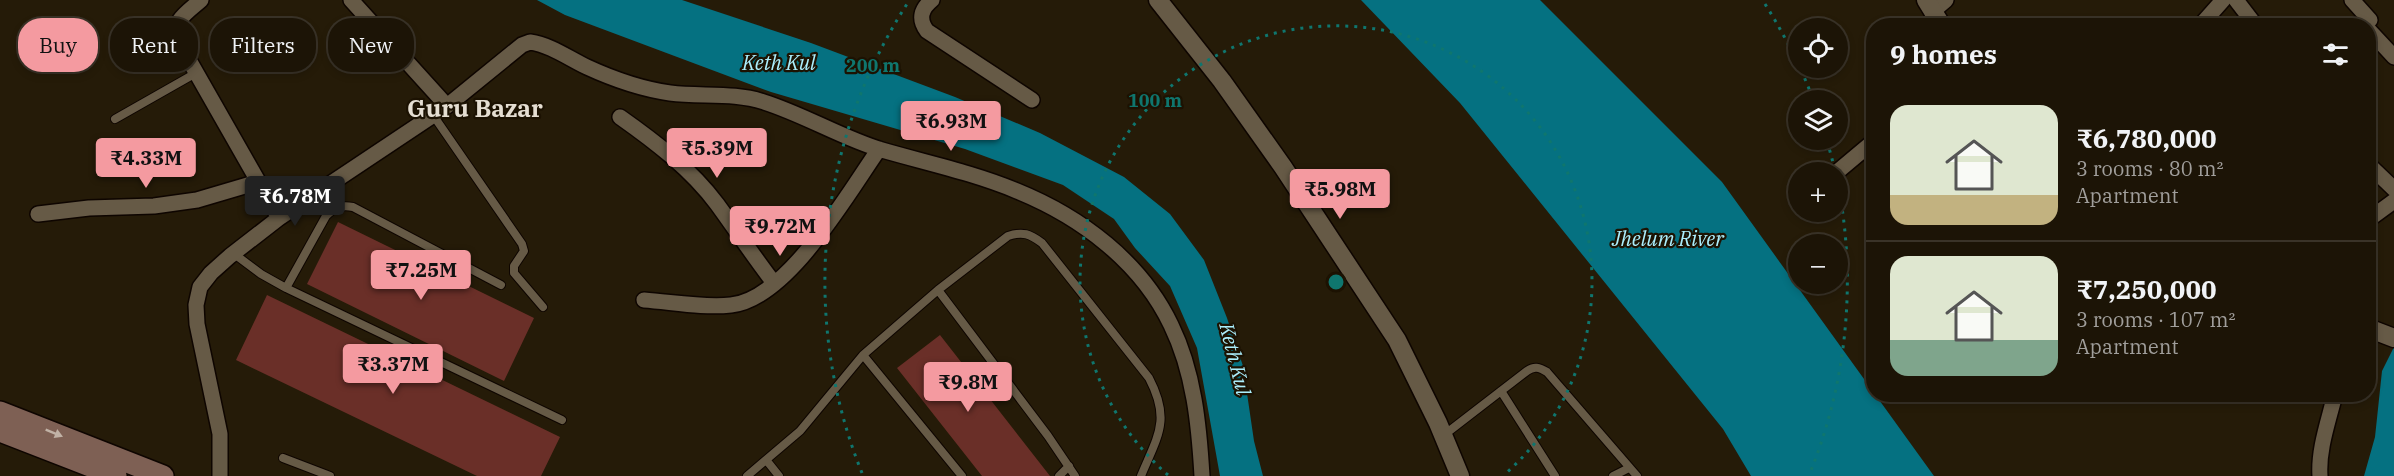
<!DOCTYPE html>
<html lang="en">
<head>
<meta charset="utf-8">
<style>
	body { margin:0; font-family:"IBM Plex Serif",serif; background:#292114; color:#f1f3f6; height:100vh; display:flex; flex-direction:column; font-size:22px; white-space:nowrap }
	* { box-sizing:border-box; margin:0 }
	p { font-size:20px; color:#a09e9b }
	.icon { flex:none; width:33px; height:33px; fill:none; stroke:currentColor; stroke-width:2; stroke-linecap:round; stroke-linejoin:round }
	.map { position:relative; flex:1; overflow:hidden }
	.details { position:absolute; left:1866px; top:18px; width:510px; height:384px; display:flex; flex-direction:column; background:#1c1406; border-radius:24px; box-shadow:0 3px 9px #0003,0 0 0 2px #3a3328 }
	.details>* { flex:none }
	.banner { position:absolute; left:18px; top:18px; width:570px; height:54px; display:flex; gap:12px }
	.buttons { position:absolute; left:1788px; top:18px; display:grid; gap:12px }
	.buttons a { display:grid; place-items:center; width:60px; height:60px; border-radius:50%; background:#1c1406; box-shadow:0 3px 9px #0003,0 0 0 2px #3a3328; font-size:30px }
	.price { position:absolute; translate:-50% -51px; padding:0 14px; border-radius:6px; background:#f49aa0; color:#111; font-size:20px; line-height:39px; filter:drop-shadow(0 2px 3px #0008) }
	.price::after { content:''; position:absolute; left:50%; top:36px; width:18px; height:14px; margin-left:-9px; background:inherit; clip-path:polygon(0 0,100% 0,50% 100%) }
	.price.on { background:#222; color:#fff }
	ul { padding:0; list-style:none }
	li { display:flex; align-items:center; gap:18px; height:150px; padding:0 24px }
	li+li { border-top:2px solid #3a3328 }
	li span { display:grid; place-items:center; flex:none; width:168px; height:120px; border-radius:18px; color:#555 }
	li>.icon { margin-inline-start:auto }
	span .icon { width:72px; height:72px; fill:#fffc; stroke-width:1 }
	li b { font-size:26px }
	h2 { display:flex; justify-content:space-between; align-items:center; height:72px; padding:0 24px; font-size:26px }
	.chip { padding:0 21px; border-radius:24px; background:#1c1406; box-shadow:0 3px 9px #0003,0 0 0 2px #3a3328; font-size:21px; line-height:54px }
	.chip.on { background:#f49aa0; color:#111 }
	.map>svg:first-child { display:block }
</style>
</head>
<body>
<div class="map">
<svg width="2394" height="476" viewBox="0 0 2394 476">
	<rect width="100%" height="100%" fill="#251b08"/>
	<path fill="#057181" d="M537,0h145l129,43 144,54 85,36 84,44 46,37 34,46 23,58 16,48 11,75 9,35h-43l-23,-128 -27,-62 -35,-38 -21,-29 -51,-34 -98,-36 -194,-57 -206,-77z
		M1361,0h179l182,182 212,294h-183l-28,-47 -263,-326z
		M2394,347v129h-30l11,-39 7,-66z"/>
	<path fill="#6a2f28" d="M338,222l196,96 -30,63 -197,-97z
		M267,295l293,142 -19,39h-64l-241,-116z
		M940,335l110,141h-68l-85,-108z"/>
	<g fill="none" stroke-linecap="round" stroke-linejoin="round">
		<defs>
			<path id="service" d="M433,115l89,129 2,7 -10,15v7l29,34
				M115,119l81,-46
				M233,253l28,21 25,14 276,132
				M286,288l40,-72c9,-9 15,-11 27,-9l148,78
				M938,290l110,146 27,40
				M863,355l99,121
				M1501,391l54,85
				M1444,435l83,-64c7,-5 12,-4 20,1l90,104
				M283,458l47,18
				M767,461l12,15
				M747,476l53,-45 63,-76 75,-65 70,-54c15,-5 22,-2 34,7l107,135c22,42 9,57 -8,98
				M1059,476l10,-10
				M1613,476l16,-8"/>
			<path id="minor" d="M201,0c-12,11 -30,21 -24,39l102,179
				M351,0l96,106
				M932,0c-11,9 -14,19 -5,31l105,69
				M2236,0l20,26
				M2352,0l18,20
				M1932,12l14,-12
				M2200,26l23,-26
				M2368,29l26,28
				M620,117c34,24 71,52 97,87 19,26 37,53 57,79
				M2368,164l26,25
				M1837,172l37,-31
				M38,214l51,-6 65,-2 43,-6 61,-18
				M2368,220l26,-19
				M644,300c28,2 59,8 87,5 57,-6 117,-112 148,-156
				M220,476v-42l-23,-110 -1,-19 4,-18 11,-14 19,-17 49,-38 168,-112 75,-61 8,-3c21,3 38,16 57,25 26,12 55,22 83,26 31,4 64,-1 94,9 41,13 78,36 118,48 45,13 92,23 135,41 64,26 124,71 154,134 23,47 28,100 31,151
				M2320,476c-2,-27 9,-56 15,-82"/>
			<path id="tertiary" d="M1158,0l64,81 61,86 114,173 41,83 22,53
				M1926,0l16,26
				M2368,328l26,10"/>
			<path id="secondary" d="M0,412l163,64
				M0,431l116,45"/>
		</defs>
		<use href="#service" stroke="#0e0500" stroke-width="10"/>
		<use href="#minor" stroke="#0e0500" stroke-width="18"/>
		<use href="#tertiary" stroke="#0e0500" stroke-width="21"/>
		<use href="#secondary" stroke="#0e0500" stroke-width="24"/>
		<use href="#service" stroke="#665a46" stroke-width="8"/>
		<use href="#minor" stroke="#665a46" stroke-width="15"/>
		<use href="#tertiary" stroke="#665a46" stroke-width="18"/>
		<use href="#secondary" stroke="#7e6054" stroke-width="21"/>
	</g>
	<defs><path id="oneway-solid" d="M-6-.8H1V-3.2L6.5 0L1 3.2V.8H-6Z" transform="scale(1.5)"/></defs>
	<use fill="#c1b2a6" href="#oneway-solid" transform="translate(54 433) rotate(22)"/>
	<g fill="none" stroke="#0f766e" stroke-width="3" stroke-dasharray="3 6">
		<path d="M1168 475A256 256 0 1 1 1504 475"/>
		<path d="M862 473A511 511 0 0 1 907 4M1765 4A511 511 0 0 1 1797 62M1801 70A511 511 0 0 1 1813 99M1827 141A511 511 0 0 1 1835 171M1838 184A511 511 0 0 1 1810 473"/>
	</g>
	<g text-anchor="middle" stroke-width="4.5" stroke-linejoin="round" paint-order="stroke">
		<g font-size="20" font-style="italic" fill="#aceffd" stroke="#1c1202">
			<text x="779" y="70">Keth Kul</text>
			<text x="1668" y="246">Jhelum River</text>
			<text transform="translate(1235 359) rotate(76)" y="7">Keth Kul</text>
		</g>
		<g font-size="24" font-weight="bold" fill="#e5ded2" stroke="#1c1202">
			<text x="475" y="117">Guru Bazar</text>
		</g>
	</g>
	<circle cx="1336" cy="282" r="9" fill="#0f766e" stroke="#1c1202" stroke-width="3"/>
	<g font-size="18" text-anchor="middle" font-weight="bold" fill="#0f766e" stroke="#1c1202" stroke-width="4.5" stroke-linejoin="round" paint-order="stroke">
		<text x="873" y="72">200 m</text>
		<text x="1155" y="107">100 m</text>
	</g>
</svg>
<div class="buttons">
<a><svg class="icon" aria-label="locate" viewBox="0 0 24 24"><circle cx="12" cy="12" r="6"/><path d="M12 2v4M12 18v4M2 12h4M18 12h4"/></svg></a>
<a><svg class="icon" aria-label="layers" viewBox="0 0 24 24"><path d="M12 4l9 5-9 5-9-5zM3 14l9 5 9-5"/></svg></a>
<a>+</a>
<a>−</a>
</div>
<b class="price" style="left:951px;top:152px">₹6.93M</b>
<b class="price" style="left:717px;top:179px">₹5.39M</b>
<b class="price" style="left:146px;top:189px">₹4.33M</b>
<b class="price" style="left:1340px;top:220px">₹5.98M</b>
<b class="price on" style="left:295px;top:227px">₹6.78M</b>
<b class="price" style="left:780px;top:257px">₹9.72M</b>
<b class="price" style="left:421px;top:301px">₹7.25M</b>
<b class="price" style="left:393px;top:395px">₹3.37M</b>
<b class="price" style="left:968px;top:413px">₹9.8M</b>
<div class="banner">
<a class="chip on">Buy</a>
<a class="chip">Rent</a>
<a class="chip">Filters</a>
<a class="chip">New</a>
</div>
<section class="details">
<h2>9 homes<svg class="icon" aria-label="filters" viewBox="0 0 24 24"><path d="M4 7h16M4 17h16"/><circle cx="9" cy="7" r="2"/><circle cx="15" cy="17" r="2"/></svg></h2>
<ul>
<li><span style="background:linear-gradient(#dfe7d0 75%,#c2b280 0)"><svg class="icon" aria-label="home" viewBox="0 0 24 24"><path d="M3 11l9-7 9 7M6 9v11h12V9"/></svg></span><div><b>₹6,780,000</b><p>3 rooms · 80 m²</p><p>Apartment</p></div></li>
<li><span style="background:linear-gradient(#dfe7d0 70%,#7fa58c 0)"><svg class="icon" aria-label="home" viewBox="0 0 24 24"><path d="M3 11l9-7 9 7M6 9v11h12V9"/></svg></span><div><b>₹7,250,000</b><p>3 rooms · 107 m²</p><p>Apartment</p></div></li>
</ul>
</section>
</div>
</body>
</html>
